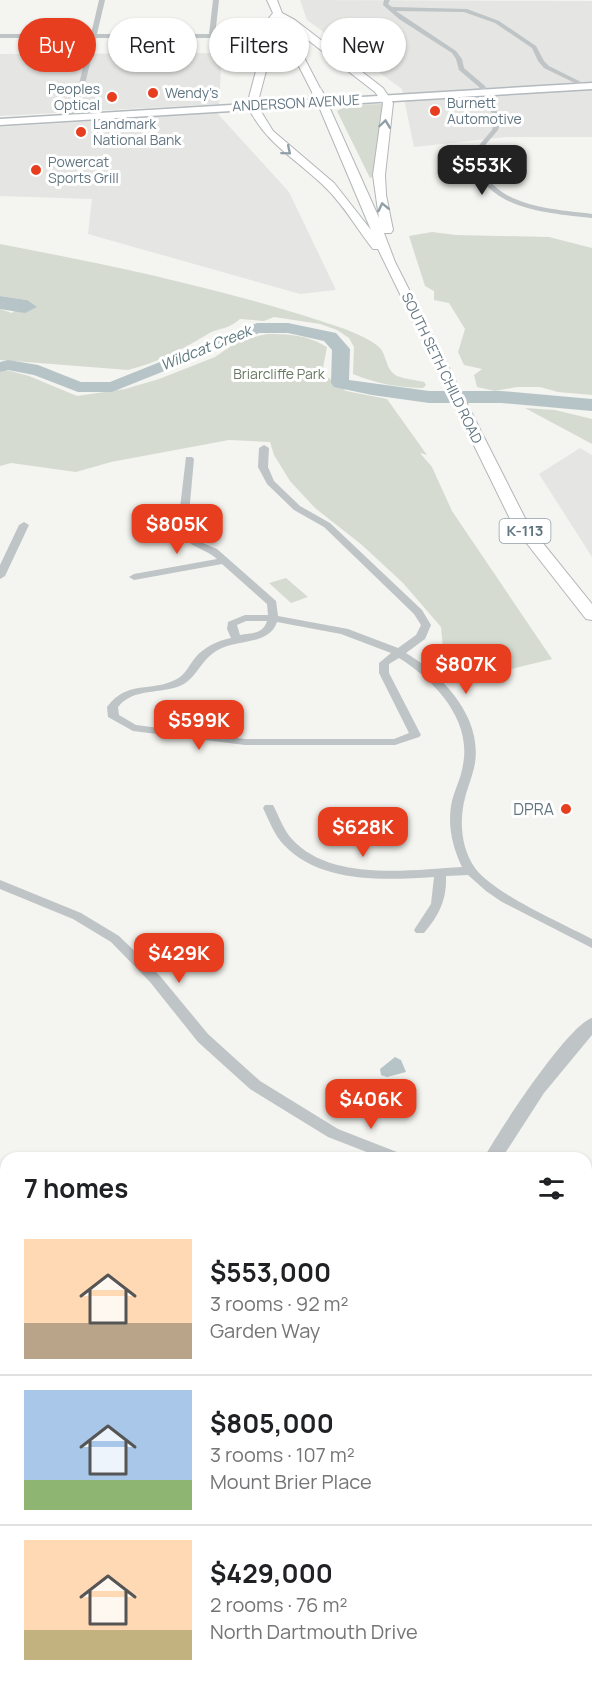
<!DOCTYPE html>
<html lang="en">
<head>
<meta charset="utf-8">
<style>
	body { margin:0; font-family:Manrope,sans-serif; background:#f6f6f6; color:#202124; height:100vh; display:flex; flex-direction:column; font-size:22px; white-space:nowrap }
	* { box-sizing:border-box; margin:0 }
	p { font-size:20px; color:#757577 }
	.icon { flex:none; width:33px; height:33px; fill:none; stroke:currentColor; stroke-width:2; stroke-linecap:round; stroke-linejoin:round }
	.map { position:relative; flex:1; overflow:hidden }
	.details { position:absolute; left:0px; top:1152px; width:592px; height:536px; display:flex; flex-direction:column; background:#fff; border-radius:18px 18px 0 0; box-shadow:0 2px 4px #0004 }
	.details>* { flex:none }
	.banner { position:absolute; left:18px; top:18px; width:556px; height:54px; display:flex; gap:12px }
	.price { position:absolute; translate:-50% -51px; padding:0 14px; border-radius:12px; background:#e63e1e; color:#fff; font-size:20px; line-height:39px; filter:drop-shadow(0 2px 3px #0008) }
	.price::after { content:''; position:absolute; left:50%; top:36px; width:18px; height:14px; margin-left:-9px; background:inherit; clip-path:polygon(0 0,100% 0,50% 100%) }
	.price.on { background:#222; color:#fff }
	ul { padding:0; list-style:none }
	li { display:flex; align-items:center; gap:18px; height:150px; padding:0 24px }
	li+li { border-top:2px solid #e0e0e0 }
	li span { display:grid; place-items:center; flex:none; width:168px; height:120px; border-radius:0px; color:#555 }
	li>.icon { margin-inline-start:auto }
	span .icon { width:72px; height:72px; fill:#fffc; stroke-width:1 }
	li b { font-size:26px }
	h2 { display:flex; justify-content:space-between; align-items:center; height:72px; padding:0 24px; font-size:26px }
	.chip { padding:0 21px; border-radius:27px; background:#fff; box-shadow:0 2px 4px #0004; font-size:21px; line-height:54px }
	.chip.on { background:#e63e1e; color:#fff }
	.map>svg:first-child { display:block }
</style>
</head>
<body>
<div class="map">
<svg width="592" height="1687" viewBox="0 0 592 1687">
	<rect width="100%" height="100%" fill="#f4f4f0"/>
	<path fill="#e5e5e3" d="M300,0l292,1v136h-86l-92,10 -12,-58 -95,-69z
		M222,53l-3,51 -219,12v-62z
		M217,113l72,79 47,98 -36,4 -212,-60 4,-35 -92,-3v-69z
		M580,448l12,7v102l-53,-83z"/>
	<path fill="#d6dbd1" d="M383,104l-9,72 -4,2 -33,-67 10,-6z
		M432,232l24,3 93,2 43,11v147l-34,-3 -18,-5h-23l-22,4 -18,-4 -3,-12 8,-6 -18,-4 -6,-13 7,-23 -16,-26 -15,-3v-9l-9,-5 -16,-50z
		M0,244c116,22 233,47 345,85 10,4 29,12 36,20 6,9 5,21 16,27 8,3 19,4 27,6l2,3 -3,3c-22,0 -49,-5 -70,-14l1,-27 -5,-9 -12,-8 -17,-6 -46,-7 -10,4 -24,-2c-14,12 -21,8 -34,16 -24,15 -50,28 -78,35l-128,-10v-51l12,4 15,-13 -27,-4z
		M267,334c23,0 40,1 60,13l-5,26 24,18 41,8 40,56 -7,-2 12,14 20,44 100,148 -86,21 -12,-7 -10,-14 -3,-32 -38,-44 -41,-38 -47,-37 -25,-27 -16,-26 -4,-13 -41,-2 -118,22 -35,10 -65,-9 -11,3v-94l6,-2 23,6 48,20 48,-7 34,-10 56,-22 25,-17z
		M525,408l30,2 37,9v25z
		M286,578l22,19 -17,6 -22,-20z"/>
	<path fill="#b6c4c7" d="M0,296l27,4 10,7 -12,6 -25,-4z
		M395,1057l6,3 5,12 -19,5 -6,-2 -1,-6z"/>
	<g fill="none" stroke-linecap="round" stroke-linejoin="round">
		<path fill="#b6c4c7" fill-rule="evenodd" d="M257,323h31l48,10 14,16 -1,31 80,11h72l91,8v12l-91,-8h-72l-57,-8 -38,-8 -3,-4 1,-33 -8,-9 -36,-8h-29l-147,59h-34l-44,-17 -26,-5 -8,2v-10l8,-2 30,5 43,17h29z"/>
		<defs>
			<path id="secondary" d="M592,83v6l-592,36v-6z"/>
			<path id="primary" d="M267,0h10l5,13 13,7 88,68 10,15 -8,72 1,20 7,35 -2,3h-7l11,29 134,264 63,78v16l-6,-1 -72,-92 -136,-278h-5c-16,-20 -28,-42 -46,-60 -30,-30 -61,-44 -80,-84l19,-72 -1,-10 8,-10zM276,21l37,73 9,-2 -36,-69 89,69 8,11 -10,72 6,43 -52,-116 -5,-3 -5,3 54,128 -37,-47 -61,-52 -16,-26 19,-72z"/>
		</defs>
		<use href="#secondary" stroke="#b3b9bd" stroke-width="3"/>
		<use href="#primary" stroke="#b2b7ba" stroke-width="2"/>
		<path fill="#bfc4c6" fill-rule="evenodd" d="M99,0h6l-8,34h112l4,-34h6l-4,36 -3,2h-116l-19,80 -3,2 -3,-2 19,-80h-90v-4h91z
			M384,0h6l-2,4 4,3 75,2 32,12 37,25 8,15 5,5 38,19v2h-4l-39,-19 -6,-7 -6,-13 -37,-25 -31,-11 -68,-1 60,40 6,8 2,9 21,18 16,34 -3,10 -17,20c1,6 1,13 3,19 12,38 75,41 108,45v4c-36,-4 -102,-8 -115,-49 -2,-6 -2,-13 -2,-19l17,-20 3,-10 -16,-33 -20,-17 -3,-11 -4,-6 -53,-34 -16,-14z
			M264,445l5,3 -1,19 6,14 26,25 30,17 92,87 9,15 -6,14 -19,14c36,22 76,63 69,110 -2,12 -7,23 -10,35 -6,22 -4,51 10,70 19,26 87,55 117,71v9l-90,-46 -16,-11 -18,-16 -22,1c1,24 -7,39 -22,57h-8l-2,-3 17,-26 3,-27c-49,3 -113,7 -150,-32 -10,-10 -15,-25 -21,-37l2,-3h8c6,11 10,24 18,33 38,44 119,32 171,29 -10,-21 -15,-43 -10,-66 3,-12 9,-23 11,-36 9,-46 -29,-85 -64,-107l-10,6v9l32,62 -2,2 -24,8h-150l-112,-14 -25,-14 -1,-10c21,-28 44,-14 70,-28 9,-5 12,-14 18,-21 9,-11 22,-17 36,-20l-4,-9 1,-7 17,-7h23l-1,-11 -45,-40 -88,16 -5,-3 5,-3 83,-15c-16,-14 -32,-10 -39,-34l8,-68h6l2,2 -6,66 3,9 7,7 19,8 59,52 2,15 70,13 50,19 18,-13 5,-10 -7,-11 -90,-87 -30,-17 -27,-26 -9,-17 1,-19zM246,621h21c-4,13 -15,12 -27,14l-3,-10zM277,622l64,12 50,19 -12,10v10l30,60 -15,6h-149l-109,-14 -17,-10 -1,-8c16,-20 42,-12 64,-22 17,-9 19,-28 40,-37 18,-8 48,-4 55,-26z
			M24,522l5,3 -24,51 -5,3v-14l19,-40z
			M0,880l81,33 38,23 41,40 48,58 52,47 78,48 64,25 2,4h-22l-54,-21 -78,-48 -52,-47 -48,-60 -39,-40 -38,-23 -73,-30z
			M586,1226l6,2v13l-6,-2z
			M592,1623v22l-6,3v-23z
			M586,1661l6,2v21l-6,-2z"/>
		<path fill="#bfc4c6" fill-rule="evenodd" d="M592,1018v17l-48,58 -42,65h-18c14,-26 84,-133 108,-140z
			M260,1682h24l-2,5h-24z"/>
		<use href="#secondary" fill="#fff" fill-rule="evenodd"/>
		<use href="#primary" fill="#fff" fill-rule="evenodd"/>
		<defs>
			<path id="primary-bridge" d="M317,92l5,10"/>
		</defs>
		<use href="#primary-bridge" stroke="#b2b7ba" stroke-width="12" stroke-linecap="butt"/>
		<use href="#primary-bridge" stroke="#fff" stroke-width="10"/>
	</g>
	<defs><path id="oneway-chevron" d="M-2-3.5L2.5 0L-2 3.5" fill="none" stroke-width="1.6" stroke-linecap="round" stroke-linejoin="round" transform="scale(1.5)"/></defs>
	<g stroke="#919fa8">
		<use href="#oneway-chevron" transform="translate(385 124) rotate(-82)"/>
		<use href="#oneway-chevron" transform="translate(287 151) rotate(40)"/>
		<use href="#oneway-chevron" transform="translate(383 207) rotate(-103)"/>
	</g>
	<g fill="#e63e1e" stroke="#fff" stroke-width="2">
		<circle cx="153" cy="93" r="6"/>
		<circle cx="112" cy="97" r="6"/>
		<circle cx="435" cy="111" r="6"/>
		<circle cx="81" cy="132" r="6"/>
		<circle cx="36" cy="170" r="6"/>
		<circle cx="566" cy="809" r="6"/>
	</g>
	<g text-anchor="middle" stroke-width="6" stroke-linejoin="round" paint-order="stroke">
		<g font-size="14" fill="#627682" stroke="#fff" text-anchor="start">
			<text x="100" y="94" text-anchor="end">Peoples<tspan x="100" dy="16">Optical</tspan></text>
			<text x="165" y="98">Wendy's</text>
			<text x="447" y="108">Burnett<tspan x="447" dy="16">Automotive</tspan></text>
			<text x="93" y="129">Landmark<tspan x="93" dy="16">National Bank</tspan></text>
			<text x="48" y="167">Powercat<tspan x="48" dy="16">Sports Grill</tspan></text>
		</g>
		<g font-size="14" fill="#627682" stroke="#fff">
			<text transform="translate(296 103) rotate(-3)" y="5">ANDERSON AVENUE</text>
			<text transform="translate(442 368) rotate(64)" y="5">SOUTH SETH CHILD ROAD</text>
		</g>
		<g font-size="14" fill="#687961" stroke="#fff">
			<text x="279" y="379">Briarcliffe Park</text>
		</g>
		<g font-size="15" font-style="italic" fill="#5e797f" stroke="#fff">
			<text transform="translate(206 348) rotate(-22)" y="5">Wildcat Creek</text>
		</g>
		<rect fill="#fff" stroke="#919fa8" stroke-width="1.5" x="499.5" y="519" width="51" height="24" rx="4.5"/>
		<g font-size="15" font-weight="bold" fill="#627682">
			<text x="525" y="536">K-113</text>
		</g>
		<g font-size="16" fill="#627682" stroke="#fff" text-anchor="end">
			<text x="554" y="815">DPRA</text>
		</g>
	</g>
</svg>
<b class="price on" style="left:482px;top:196px">$553K</b>
<b class="price" style="left:177px;top:555px">$805K</b>
<b class="price" style="left:466px;top:695px">$807K</b>
<b class="price" style="left:199px;top:751px">$599K</b>
<b class="price" style="left:363px;top:858px">$628K</b>
<b class="price" style="left:179px;top:984px">$429K</b>
<b class="price" style="left:371px;top:1130px">$406K</b>
<div class="banner">
<a class="chip on">Buy</a>
<a class="chip">Rent</a>
<a class="chip">Filters</a>
<a class="chip">New</a>
</div>
<section class="details">
<h2>7 homes<svg class="icon" aria-label="filters" viewBox="0 0 24 24"><path d="M4 7h16M4 17h16"/><circle cx="9" cy="7" r="2"/><circle cx="15" cy="17" r="2"/></svg></h2>
<ul>
<li><span style="background:linear-gradient(#ffd9b3 70%,#b9a48a 0)"><svg class="icon" aria-label="home" viewBox="0 0 24 24"><path d="M3 11l9-7 9 7M6 9v11h12V9"/></svg></span><div><b>$553,000</b><p>3 rooms · 92 m²</p><p>Garden Way</p></div></li>
<li><span style="background:linear-gradient(#a9c7e8 75%,#8fb573 0)"><svg class="icon" aria-label="home" viewBox="0 0 24 24"><path d="M3 11l9-7 9 7M6 9v11h12V9"/></svg></span><div><b>$805,000</b><p>3 rooms · 107 m²</p><p>Mount Brier Place</p></div></li>
<li><span style="background:linear-gradient(#ffd9b3 75%,#c2b280 0)"><svg class="icon" aria-label="home" viewBox="0 0 24 24"><path d="M3 11l9-7 9 7M6 9v11h12V9"/></svg></span><div><b>$429,000</b><p>2 rooms · 76 m²</p><p>North Dartmouth Drive</p></div></li>
</ul>
</section>
</div>
</body>
</html>
